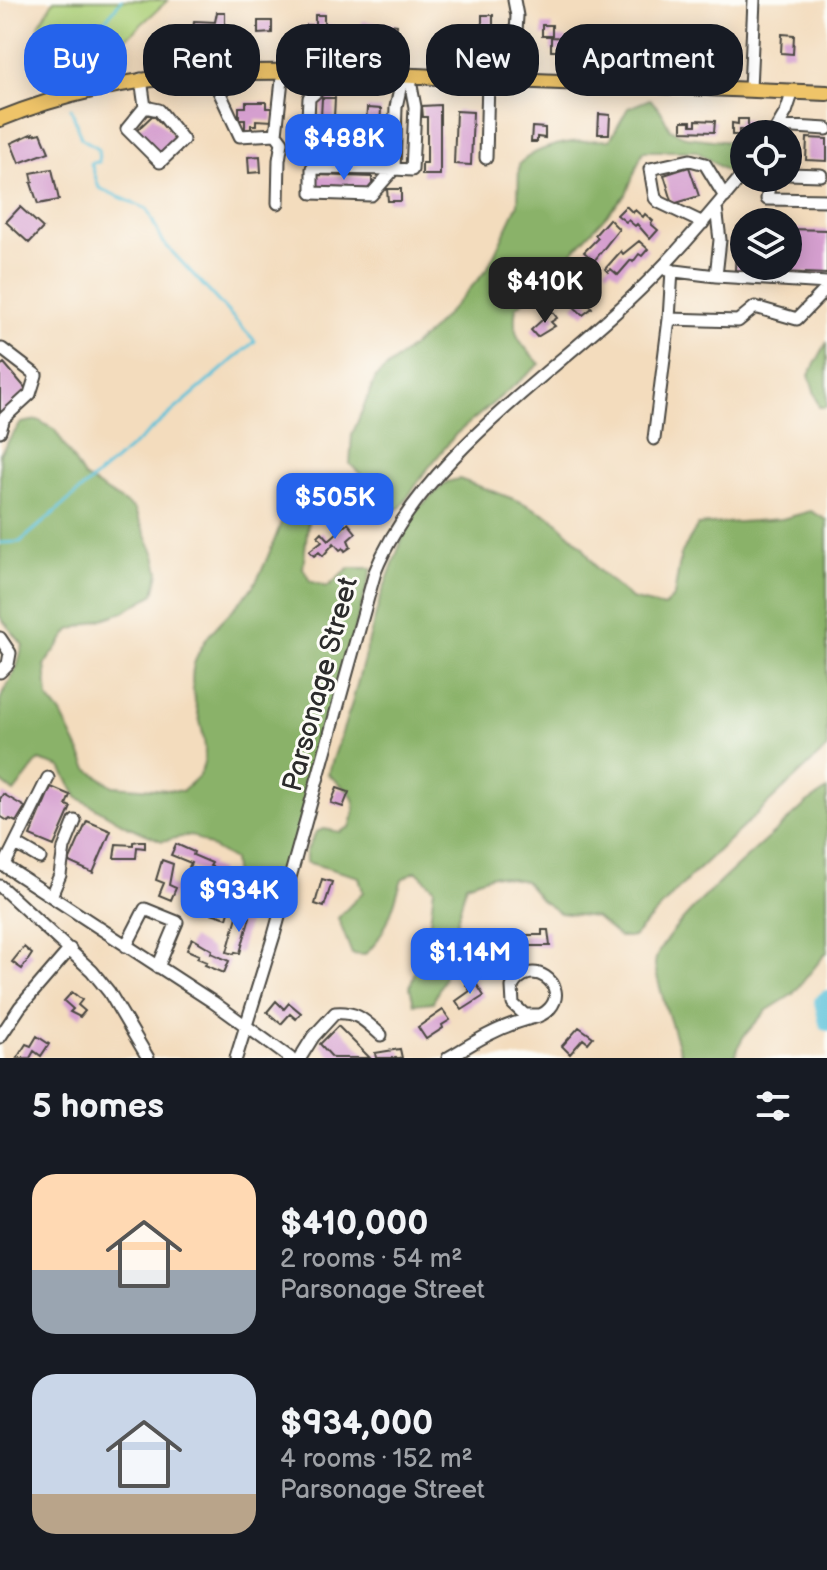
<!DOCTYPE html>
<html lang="en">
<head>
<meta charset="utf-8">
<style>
	body { margin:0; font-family:"Balsamiq Sans",sans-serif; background:#242831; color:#f1f3f6; height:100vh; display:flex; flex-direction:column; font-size:30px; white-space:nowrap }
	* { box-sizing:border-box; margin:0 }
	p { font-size:26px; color:#9ea1a6 }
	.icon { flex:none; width:44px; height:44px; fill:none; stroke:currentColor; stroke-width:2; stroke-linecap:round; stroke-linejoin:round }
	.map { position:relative; height:1058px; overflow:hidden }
	.details { display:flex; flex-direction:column; background:#171b24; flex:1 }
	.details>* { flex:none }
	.hud { position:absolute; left:24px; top:24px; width:780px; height:72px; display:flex; gap:16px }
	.tools { position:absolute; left:730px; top:120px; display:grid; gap:16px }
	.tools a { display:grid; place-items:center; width:72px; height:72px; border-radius:50%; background:#171b24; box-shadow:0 4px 20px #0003; font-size:40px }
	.price { position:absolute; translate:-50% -68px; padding:0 18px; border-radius:16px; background:#2563eb; color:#fff; font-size:26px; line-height:52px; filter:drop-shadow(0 2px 4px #0008) }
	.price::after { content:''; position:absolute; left:50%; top:48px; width:24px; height:18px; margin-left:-12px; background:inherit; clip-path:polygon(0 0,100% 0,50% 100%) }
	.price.selected { background:#222; color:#fff }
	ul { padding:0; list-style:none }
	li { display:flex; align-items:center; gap:24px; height:200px; padding:0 32px }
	li span { display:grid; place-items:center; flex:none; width:224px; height:160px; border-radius:24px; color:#555 }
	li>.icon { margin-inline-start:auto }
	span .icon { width:96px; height:96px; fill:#fffc; stroke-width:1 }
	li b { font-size:34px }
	h2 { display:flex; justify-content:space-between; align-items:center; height:96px; padding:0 32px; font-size:34px }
	.chip { padding:0 28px; border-radius:32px; background:#171b24; box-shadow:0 4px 20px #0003; font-size:28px; line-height:72px }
	.chip.selected { background:#2563eb; color:#fff }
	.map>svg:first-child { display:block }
</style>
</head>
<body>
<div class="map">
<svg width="827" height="1058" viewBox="0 0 827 1058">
	<rect width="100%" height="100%" fill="#fdfcf7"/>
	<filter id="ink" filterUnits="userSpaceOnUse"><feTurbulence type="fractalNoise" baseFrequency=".0125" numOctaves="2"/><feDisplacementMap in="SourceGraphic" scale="16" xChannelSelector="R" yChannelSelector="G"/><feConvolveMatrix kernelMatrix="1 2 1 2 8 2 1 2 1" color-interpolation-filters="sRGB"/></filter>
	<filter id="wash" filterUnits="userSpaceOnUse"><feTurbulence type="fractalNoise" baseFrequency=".006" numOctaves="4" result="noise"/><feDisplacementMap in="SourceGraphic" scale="32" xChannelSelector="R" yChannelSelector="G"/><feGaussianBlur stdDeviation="1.8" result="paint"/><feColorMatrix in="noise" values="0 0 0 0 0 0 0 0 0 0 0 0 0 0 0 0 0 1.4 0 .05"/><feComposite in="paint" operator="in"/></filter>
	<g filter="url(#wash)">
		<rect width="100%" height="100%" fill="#f3dcbd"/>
		<path fill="#add079" stroke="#6c7e52" stroke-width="2" d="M54,0h114l-36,33 -40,29 -55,10 2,-47z"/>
		<path fill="#8ab269" stroke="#5a6e4a" stroke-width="2" d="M650,99l11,12 9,18 16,8 44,5 13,12 -5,14 -12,3 -30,-20h-53l-17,43 -59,64 -3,19 11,14 -46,6 -13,10c-5,29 5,37 24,57l-84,70 -31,38 -24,35 -4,2 -47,-45 2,-29 24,-58 57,-48 54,-59 31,-66 1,-40c23,-22 61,-24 91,-24l18,-32z
			M827,342v65h-8l-10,-32z
			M38,420l17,10 29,47 50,32 21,46 4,17 -5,22 -31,18 -53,18 -25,34 3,34 13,16 27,55 25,17 69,5c5,-5 14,-11 18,-17 17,-35 -16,-73 -6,-110 12,-37 39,-49 59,-78 12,-16 26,-59 34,-79l21,-9v25l-5,45 7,13 17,6 23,-19h22l-94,336 -9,9 -25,-9 -8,-14 -3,-30 -42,-25 -29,6 -37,-16 -48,-28 -16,-30 -22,-7 -25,32 -14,-11v-81l17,-33 6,-22 -23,-28v-164l21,-30z
			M459,479l60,22 34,17 30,29 14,22 34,30 33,8 10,-11 7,-42 17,-29 84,-6 29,-8 16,9v228l-138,130 -56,59h-14l-24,-20 -35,-4 -19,-13 -16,-19 -32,-6 -27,9 -23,96 -10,22 -19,2 -4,-17 20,-66 4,-33 -18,-17 -14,8c-8,25 -17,60 -38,76l-12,-1 -14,-36 25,-26 -4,-15 -53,-15v-10l10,-20 8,-3 16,3 10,-5c12,-31 -1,-34 -22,-53l24,-71 28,-104 31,-84 36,-33z
			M827,790v162l-34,42 -27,17 -23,26 -9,21h-52c-5,-17 -28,-82 -27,-95 3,-34 123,-132 152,-160z"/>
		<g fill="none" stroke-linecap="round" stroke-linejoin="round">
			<path stroke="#5cc1d9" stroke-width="3" d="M68,78l-7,-18 -10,-8 1,-9 8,-5 11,2 6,9 14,-6c4,-15 20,-28 30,-43
				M0,543l20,-1 235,-201 -93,-100 -15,-32 -48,-21 -8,-25 8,-1 -1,-14 -17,-10 -10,-30"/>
			<path stroke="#5cc1d9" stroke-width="16" d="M827,998l-5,4 5,21"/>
		</g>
		<g id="blocks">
			<path fill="#d59fcf" d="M217,12h8v18l-32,3 1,-12 21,1z
				M315,15h9v11l8,-2 -1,10 -8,-3 -1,7h-15v-13h8z
				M482,15h11v14h6l1,10h-8v7h-21v-16h17v-4h-6z
				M258,21h14v12l-14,1z
				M362,21l35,4 -1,12h-35z
				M542,25h10v11h-10z
				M782,34l12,1 -1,19 -12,-1z
				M719,35l8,17 -15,7 -5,-13 6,-3 -2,-4z
				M551,37l16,1v13h-16z
				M654,38h6v3l15,1 -1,14 -15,-1v-5h-5z
				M607,39h17l-1,15 -17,-2z
				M322,98h13l-2,39h-13z
				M246,102h20v6h7v13l-17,-1v5h-5v6h-6v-11h-6v-13h7z
				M440,105v70h-18v-12h5v-46h-4l-1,-11z
				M367,108l14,1 -3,55h-14z
				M456,111l17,1 -2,53 -17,-1z
				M599,114l11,1 -1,19h-11z
				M153,115l24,25 -19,18 -24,-25z
				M738,119h10v11h-9v5h-7v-12l6,1z
				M696,120l19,1 -1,11 -32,-1v-10h9v4h5z
				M532,127l13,1v10l-8,-1v5h-6z
				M33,133v2l8,-2 8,19 -30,11 -8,-20z
				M807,138l20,1v22l-21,-1z
				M260,156l1,16 -12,1 -1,-16z
				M689,167l10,29 -26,8 -9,-29z
				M52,169l7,31 -21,4 -7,-21 2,-1 -2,-9z
				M316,175l56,2v12l-56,-2z
				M387,189h14v12h-13z
				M626,206l7,7 2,-3 8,7 2,-3 8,7 -2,3 7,6 -8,9 -13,-15 -2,2 -7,-6 -2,2 -9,-7z
				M20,207l23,21 -14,15 -23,-21z
				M609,219l10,10 -25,32 -10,-9 14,-14 -3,-3z
				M737,227h7v39h44v-37l39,1v44l-92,-4z
				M639,241l9,8 -6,7 -3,-2 -6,8 -2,-2 -13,15 -7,-6 -3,3 -3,-3 16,-18 2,3z
				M584,298l8,10 -9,7 -10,-9z
				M552,311l5,7 -6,4 4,4 -18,11 -6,-7z
				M4,363l23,27 -27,26v-50z
				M348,523l8,10 -8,7 3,7 -6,4 -2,-3 -3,2 -6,-7 -11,13 -4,-4 -5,4 -5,-5 13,-10 -4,-5 4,-4 7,8z
				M51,787l19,8 -4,10 5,2 -17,39 -24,-10z
				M337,788l12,4 -6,15 -12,-4z
				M3,794l22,13 -9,15 -6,-3 -2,2 -8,-5v-17z
				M87,821l24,10 -18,42 -24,-11z
				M139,841h6v7l-8,-1 -1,11h-22l2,-14 17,1v-3z
				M176,844l18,8 -1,3 19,8 -2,3 10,4 -5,12 -9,-4 1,-4 -18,-7 2,-4 -20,-8z
				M162,860l11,4 -4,21 7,3 -5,12 -12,-5 5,-12 -8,-3z
				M322,879l10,3 -8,25 -9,-3z
				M201,889l13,5 -1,5 18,6 -4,13 -19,-6 2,-6 -13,-5z
				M238,913l12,4 -10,36 -5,-1 -1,2 -7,-2z
				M542,930h6l2,16h-26l-1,-11h19z
				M192,938l20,12 -1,3 18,8 -5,12 -19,-8 2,-3 -10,-4 2,-3 -12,-5z
				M493,941l12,11 -21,17 -6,-8 14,-12 -4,-4z
				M24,947l8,7 -10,15 -10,-7z
				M474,980l10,16 -22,14 -6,-9 14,-10 -4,-6z
				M72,992l10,8 -4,5 7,6 -5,6 -10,-5 3,-3 -9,-8z
				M276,1001l8,8 5,-6 12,10 -5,6 -6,-5 -9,10 -14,-12z
				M443,1010l7,10 -8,5 1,3 -17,11 -8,-12z
				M338,1026l32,32h-37l-13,-14z
				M579,1027l14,10 -5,6 -5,-4 -13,15 -8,-8z
				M37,1036l12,8 -8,12 -7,-5 -4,7h-13l9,-14 5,2z
				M400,1049l2,9h-26l-1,-5z"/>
		</g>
	</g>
	<g filter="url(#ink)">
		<use href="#blocks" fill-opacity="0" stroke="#494641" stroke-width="2"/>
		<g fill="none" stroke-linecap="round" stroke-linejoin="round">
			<defs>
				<path id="minor" d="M210,72l30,64 36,-2 7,-63
					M403,75l-7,32 -2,62 18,1 3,-63 -6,-32
					M141,79l4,28 14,3 24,30 -23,22 -33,-33 18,-22
					M513,80l4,-64 -3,-16
					M750,89l4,-89
					M778,126l49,3
					M276,134l6,8 -3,18 -1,43
					M773,134l13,-22 7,-21
					M307,138l2,-40 16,-14 4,-11
					M486,158l2,-79
					M312,168l82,1 -23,26 -59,-2z
					M788,174l33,1
					M770,178l-3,21 60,1
					M716,207l4,33 -4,36 111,7
					M703,223l-44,-21 -4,-4 -5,-29 40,-9 15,4 20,33
					M667,270l49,6
					M672,270l-3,49 69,2 17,-14 42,12 30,-31
					M0,431l4,-13 26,-24 6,-19 -34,-26
					M654,439l15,-120
					M0,638l10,15 -2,11 -8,8
					M16,844l24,14
					M0,863l213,139 77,56
					M4,866l44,-88
					M0,886l92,85 17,21 39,66
					M51,896l9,-21 4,-27 11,-27
					M126,946l19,-37 32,13 -19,45
					M0,1037l20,-30 50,-58
					M236,1058l38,-123 101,-363c43,-108 167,-191 251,-269 43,-40 80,-84 118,-130
					M300,1058l13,-21 22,-24c22,-2 30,8 46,22
					M448,1058c26,-16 50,-31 80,-39 8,-2 16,-4 22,-11 20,-23 -20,-53 -38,-21l1,17 12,11h16"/>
				<path id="major" d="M0,119c155,-63 300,-47 462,-41 122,4 244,9 365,15"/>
			</defs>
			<use href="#minor" stroke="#494641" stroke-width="15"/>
			<use href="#major" stroke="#494641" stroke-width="18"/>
			<use href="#minor" stroke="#fff" stroke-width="11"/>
			<use href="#major" stroke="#efc469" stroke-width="14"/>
		</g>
	</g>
	<g text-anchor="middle" stroke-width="6" stroke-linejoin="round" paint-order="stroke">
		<g font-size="28" fill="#2b2b2b" stroke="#fdfcf7">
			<text transform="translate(319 684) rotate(-75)" y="10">Parsonage Street</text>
		</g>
	</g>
</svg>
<div class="tools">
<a><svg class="icon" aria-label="locate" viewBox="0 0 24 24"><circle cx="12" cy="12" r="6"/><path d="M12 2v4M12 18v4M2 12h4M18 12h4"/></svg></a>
<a><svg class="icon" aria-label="layers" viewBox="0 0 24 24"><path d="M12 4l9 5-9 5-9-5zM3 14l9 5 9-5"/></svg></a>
</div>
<b class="price" style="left:344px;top:182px">$488K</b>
<b class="price selected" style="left:545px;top:325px">$410K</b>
<b class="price" style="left:335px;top:541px">$505K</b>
<b class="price" style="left:239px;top:934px">$934K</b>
<b class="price" style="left:470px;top:996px">$1.14M</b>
<div class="hud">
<a class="chip selected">Buy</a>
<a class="chip">Rent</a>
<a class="chip">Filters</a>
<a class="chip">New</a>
<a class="chip">Apartment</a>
</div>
</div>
<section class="details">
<h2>5 homes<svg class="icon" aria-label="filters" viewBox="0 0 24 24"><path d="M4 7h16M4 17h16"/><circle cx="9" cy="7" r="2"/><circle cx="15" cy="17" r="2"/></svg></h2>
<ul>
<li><span style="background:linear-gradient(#ffd9b3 60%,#9aa5b1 0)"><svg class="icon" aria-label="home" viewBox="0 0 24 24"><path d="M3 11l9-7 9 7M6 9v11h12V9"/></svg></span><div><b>$410,000</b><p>2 rooms · 54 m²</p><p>Parsonage Street</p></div></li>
<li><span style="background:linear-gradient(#c9d6e8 75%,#b9a48a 0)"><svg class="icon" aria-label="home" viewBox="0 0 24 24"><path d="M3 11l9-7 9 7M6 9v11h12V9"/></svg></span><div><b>$934,000</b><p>4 rooms · 152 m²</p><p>Parsonage Street</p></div></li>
</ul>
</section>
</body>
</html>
